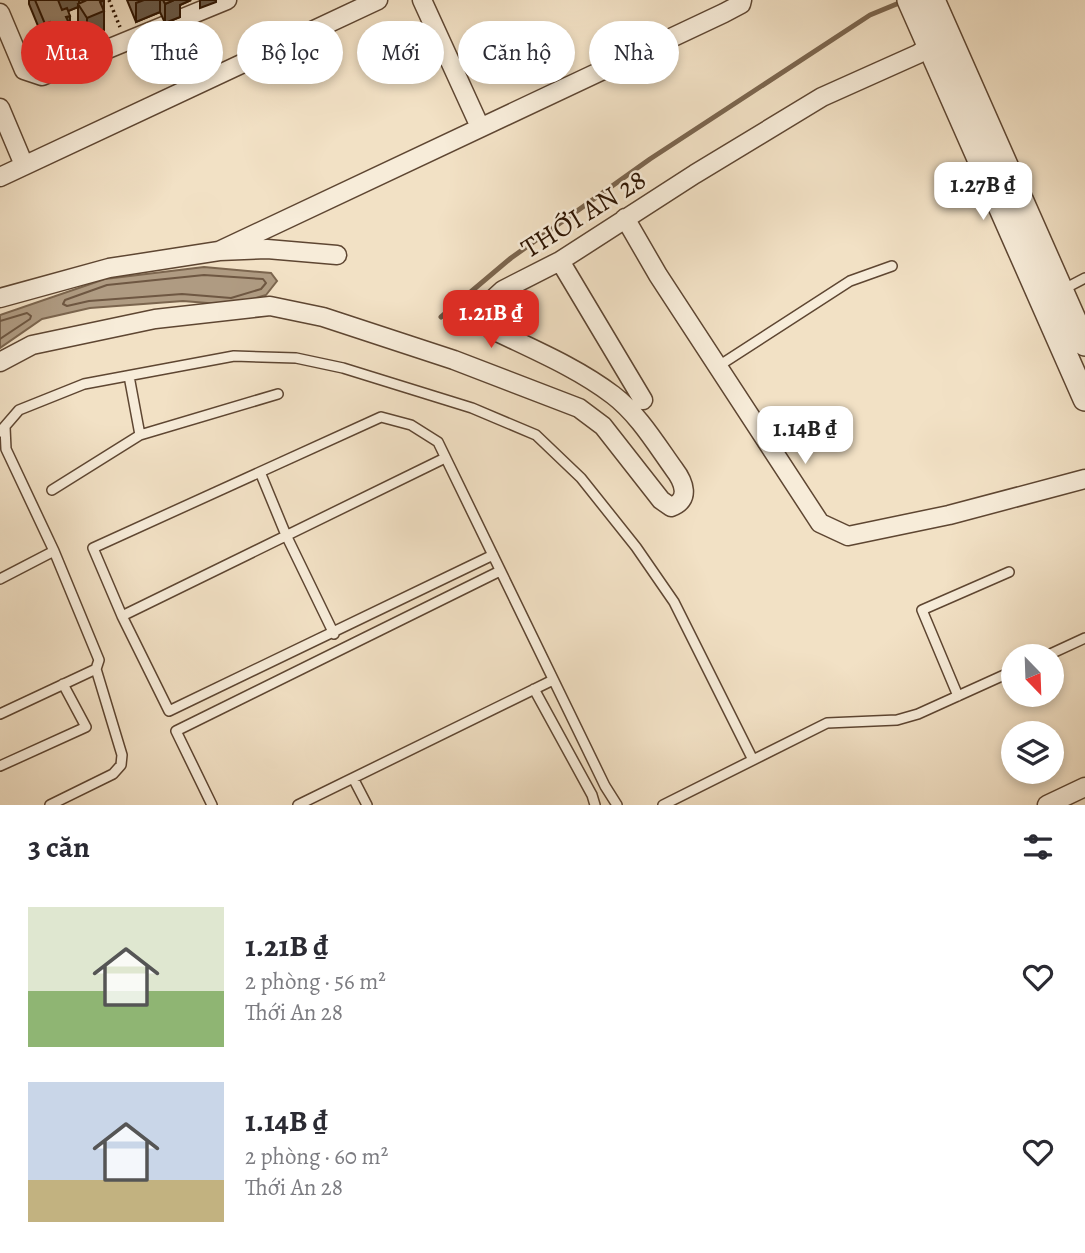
<!DOCTYPE html>
<html lang="vi">
<head>
<meta charset="utf-8">
<style>
	body { margin:0; font-family:Alegreya,serif; background:#f7f7f7; color:#2b2b33; height:100vh; display:flex; flex-direction:column; font-size:26px; white-space:nowrap }
	* { box-sizing:border-box; margin:0 }
	p { font-size:23px; color:#7c7c81 }
	.icon { flex:none; width:38px; height:38px; fill:none; stroke:currentColor; stroke-width:2; stroke-linecap:round; stroke-linejoin:round }
	.map { position:relative; height:805px; overflow:hidden }
	.drawer { display:flex; flex-direction:column; background:#fff; flex:1 }
	.drawer>* { flex:none }
	.top-card { position:absolute; left:21px; top:21px; width:700px; height:63px; display:flex; gap:14px }
	.needle { width:46px; rotate:157deg }
	.fabs { position:absolute; left:1001px; top:644px; display:grid; gap:14px }
	.fabs a { display:grid; place-items:center; width:63px; height:63px; border-radius:50%; background:#fff; box-shadow:0 4px 10px #0003; font-size:35px }
	.price { position:absolute; translate:-50% -60px; padding:0 16px; border-radius:14px; background:#fff; color:#222; font-size:23px; line-height:46px; filter:drop-shadow(0 2px 4px #0008) }
	.price::after { content:''; position:absolute; left:50%; top:42px; width:21px; height:16px; margin-left:-10px; background:inherit; clip-path:polygon(0 0,100% 0,50% 100%) }
	.price.selected { background:#d93025; color:#fff }
	ul { padding:0; list-style:none }
	li { display:flex; align-items:center; gap:21px; height:175px; padding:0 28px }
	li span { display:grid; place-items:center; flex:none; width:196px; height:140px; border-radius:0px; color:#555 }
	li>.icon { margin-inline-start:auto }
	span .icon { width:84px; height:84px; fill:#fffc; stroke-width:1 }
	li b { font-size:30px }
	h2 { display:flex; justify-content:space-between; align-items:center; height:84px; padding:0 28px; font-size:30px }
	.pill { padding:0 24px; border-radius:32px; background:#fff; box-shadow:0 4px 10px #0003; font-size:24px; line-height:63px }
	.pill.selected { background:#d93025; color:#fff }
	.map>svg:first-child { display:block }
</style>
</head>
<body>
<div class="map">
<svg width="1085" height="805" viewBox="0 0 1085 805">
	<rect width="100%" height="100%" fill="#f2e1c5"/>
	<filter id="stains"><feTurbulence type="fractalNoise" baseFrequency=".00286" numOctaves="4"/><feColorMatrix values="0 0 0 0 .2 0 0 0 0 .09 0 0 0 0 .02 0 0 0 .5 -.17"/></filter>
	<radialGradient id="worn" r=".72"><stop offset=".6" stop-color="#630" stop-opacity="0"/><stop offset="1" stop-color="#630" stop-opacity=".3"/></radialGradient>
	<path fill="#af9b82" stroke="#7b654e" stroke-width="2" d="M204,267l67,6 6,8 -11,14 -34,10 -49,-4 -93,7 -48,11 -42,29v-33l105,-36z"/>
	<g fill="none" stroke-linecap="round" stroke-linejoin="round">
		<path stroke="#6e5742" stroke-width="2" d="M204,275l59,4 3,4 -5,6 -30,9 -49,-4 -93,7 -22,5 -4,-2 2,-4 42,-15z
			M0,321l27,-8 4,3 -1,3 -30,20"/>
		<path stroke="#7b654e" stroke-width="5" d="M441,317l70,-59 139,-99 220,-144 34,-14"/>
		<defs>
			<path id="service" d="M1062,290l23,-12
				M717,367l133,-86 42,-15
				M0,432l19,-22 65,-26 150,-28 62,2 47,10 129,40 64,27 45,43 55,69 38,55 79,158
				M140,435l138,-41
				M260,472l26,63 48,99
				M52,490l88,-55 -11,-59
				M493,555l-324,156 -47,-95 -29,-68 288,-131 30,8 27,17 167,344 12,19
				M0,579l54,-28
				M122,616l323,-158
				M1046,656l39,-18
				M534,689l58,106 3,10
				M958,696l-36,-86 87,-38
				M0,714l96,-45 3,-9 -45,-109 -48,-102 -1,-22
				M0,766l86,-39 -23,-43
				M353,778l14,27
				M50,805l63,-31 8,-9 1,-10 -26,-86
				M212,805l-36,-74 324,-160
				M298,805l255,-125
				M663,805l164,-82 70,-3 21,-6 95,-43"/>
			<path id="minor" d="M422,0l58,127
				M0,13l24,57 18,6 185,-76
				M0,108l24,57
				M0,177l378,-177
				M625,218l33,57 162,248 28,13 101,-21 136,-36
				M219,251l505,-238 17,-9 1,-4
				M560,261l83,139
				M0,298l109,-30 110,-17 48,-2 70,6
				M0,362l32,-17 123,-26 115,-13 53,11 131,43 125,48 24,18 58,74 10,7c20,-7 13,-25 3,-38 -18,-25 -36,-55 -61,-74 -37,-28 -81,-46 -122,-66l-6,-7 -2,-9 8,-12 12,-11 57,-29 135,-87 127,-77 96,-43 12,-8
				M1047,805l38,-18"/>
			<path id="tertiary" d="M909,0l176,399
				M933,0l152,344"/>
		</defs>
		<use href="#service" stroke="#5e4632" stroke-width="12"/>
		<use href="#minor" stroke="#5e4632" stroke-width="21"/>
		<use href="#tertiary" stroke="#5e4632" stroke-width="26"/>
		<path stroke="#2c1301" stroke-width="3.5" stroke-dasharray="2 3.5" stroke-linecap="butt" d="M109,0l11,27"/>
		<use href="#service" stroke="#f7ecd9" stroke-width="9"/>
		<use href="#minor" stroke="#f7ecd9" stroke-width="18"/>
		<use href="#tertiary" stroke="#f7ecd9" stroke-width="23"/>
	</g>
	<path fill="#7e6c59" stroke="#2c1301" stroke-width="2" d="M29,0h75v30l-17,7 -9,-14v-16l-10,4 2,24v9l-16,7 -4,-10 -5,2 -16,-39z
		M127,0h64l-11,5v12l-15,6 -5,-11 -24,10z"/>
	<path fill="#675848" stroke="#2c1301" stroke-width="2" d="M56,0h23v6l-1,-2v3l-22,9z
		M104,0v30l-17,7v-19l13,-16z
		M144,0h16v12l-24,10v-19z
		M174,0h17l-11,5v12l-15,6v-19z
		M200,0h16v2l-16,6z
		M70,16v28l-16,7v-19l12,-15z
		M50,22v19l-5,2v-19z"/>
	<path fill="#937e67" stroke="#2c1301" stroke-width="2" d="M35,0h23l4,10 5,-2 3,8 -4,1 4,8 -16,7 -4,-10 -5,2z
		M84,0h20l-4,2 4,9 -17,7 -9,-14 7,-3z
		M163,0h11l-9,4z"/>
	<g text-anchor="middle" stroke-width="5" stroke-linejoin="round" paint-order="stroke">
		<g font-size="28" fill="#2c1301" stroke="#f7ecd9">
			<text transform="translate(583 213) rotate(-32)" y="10">THỚI AN 28</text>
		</g>
	</g>
	<rect width="100%" height="100%" filter="url(#stains)"/>
	<rect width="100%" height="100%" fill="url(#worn)"/>
</svg>
<div class="fabs">
<a><svg class="needle" viewBox="-14 -14 28 28"><path d="M0-13l5 13h-10z" fill="#e53935"/><path d="M0 13l5-13h-10z" fill="#7c7c81"/></svg></a>
<a><svg class="icon" aria-label="layers" viewBox="0 0 24 24"><path d="M12 4l9 5-9 5-9-5zM3 14l9 5 9-5"/></svg></a>
</div>
<b class="price" style="left:983px;top:222px">1.27B ₫</b>
<b class="price selected" style="left:491px;top:350px">1.21B ₫</b>
<b class="price" style="left:805px;top:466px">1.14B ₫</b>
<div class="top-card">
<a class="pill selected">Mua</a>
<a class="pill">Thuê</a>
<a class="pill">Bộ lọc</a>
<a class="pill">Mới</a>
<a class="pill">Căn hộ</a>
<a class="pill">Nhà</a>
</div>
</div>
<section class="drawer">
<h2>3 căn<svg class="icon" aria-label="filters" viewBox="0 0 24 24"><path d="M4 7h16M4 17h16"/><circle cx="9" cy="7" r="2"/><circle cx="15" cy="17" r="2"/></svg></h2>
<ul>
<li><span style="background:linear-gradient(#dfe7d0 60%,#8fb573 0)"><svg class="icon" aria-label="home" viewBox="0 0 24 24"><path d="M3 11l9-7 9 7M6 9v11h12V9"/></svg></span><div><b>1.21B ₫</b><p>2 phòng · 56 m²</p><p>Thới An 28</p></div><svg class="icon" aria-label="heart" viewBox="0 0 24 24"><path d="M12 20l-8-8c-3-5 5-10 8-4 3-6 11-1 8 4z"/></svg></li>
<li><span style="background:linear-gradient(#c9d6e8 70%,#c2b280 0)"><svg class="icon" aria-label="home" viewBox="0 0 24 24"><path d="M3 11l9-7 9 7M6 9v11h12V9"/></svg></span><div><b>1.14B ₫</b><p>2 phòng · 60 m²</p><p>Thới An 28</p></div><svg class="icon" aria-label="heart" viewBox="0 0 24 24"><path d="M12 20l-8-8c-3-5 5-10 8-4 3-6 11-1 8 4z"/></svg></li>
</ul>
</section>
</body>
</html>
